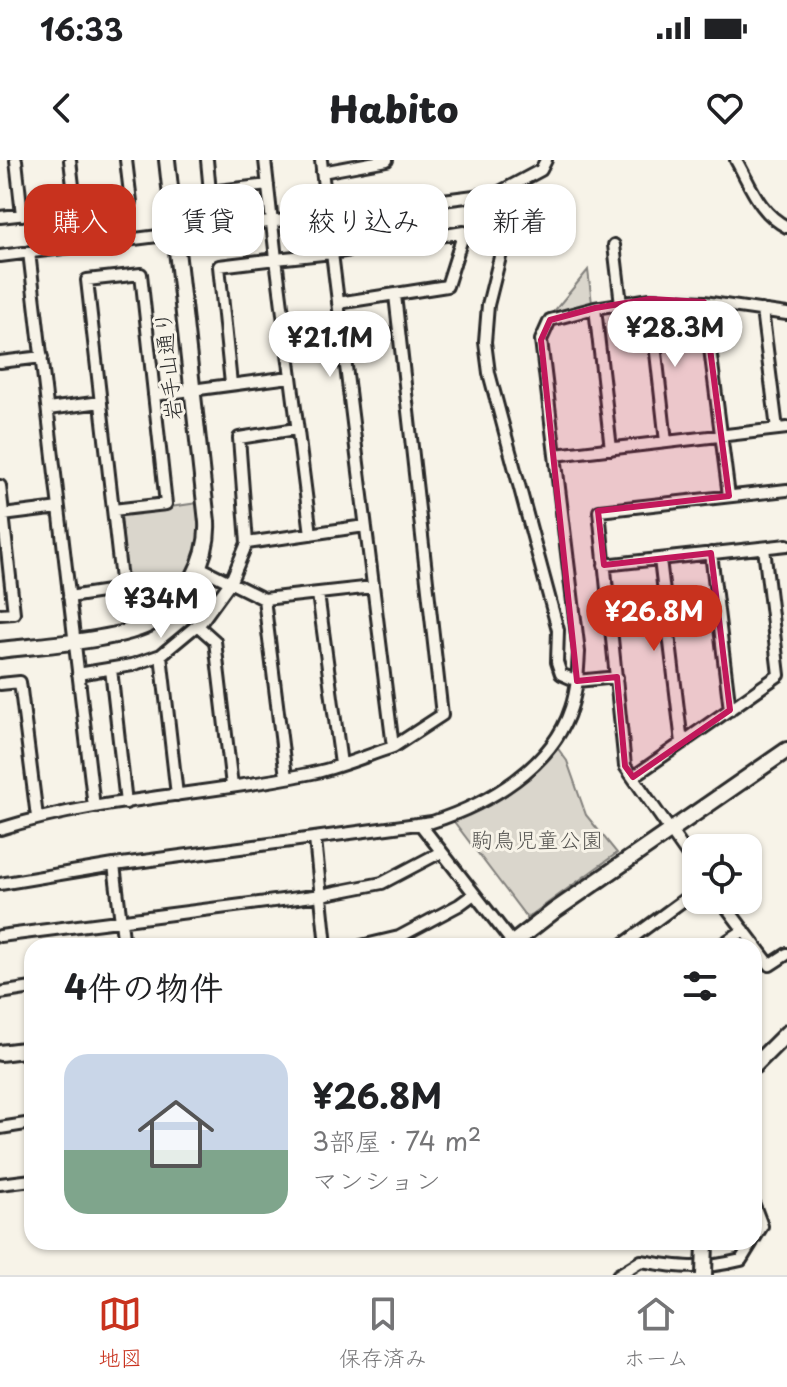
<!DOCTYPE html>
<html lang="ja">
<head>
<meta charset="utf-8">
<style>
	body { margin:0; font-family:"Playpen Sans","Klee One",sans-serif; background:#f6f6f6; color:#202124; height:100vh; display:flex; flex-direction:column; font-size:30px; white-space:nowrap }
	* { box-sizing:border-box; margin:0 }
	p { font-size:26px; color:#757577 }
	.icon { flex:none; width:44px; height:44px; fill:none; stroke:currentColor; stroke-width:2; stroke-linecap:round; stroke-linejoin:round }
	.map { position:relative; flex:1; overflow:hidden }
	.drawer { position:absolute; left:24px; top:778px; width:738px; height:312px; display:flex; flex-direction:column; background:#fff; border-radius:24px; box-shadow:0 2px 6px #0004 }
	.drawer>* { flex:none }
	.top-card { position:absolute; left:24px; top:24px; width:740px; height:72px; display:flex; gap:16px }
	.buttons { position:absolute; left:682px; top:674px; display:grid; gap:16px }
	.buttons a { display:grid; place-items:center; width:80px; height:80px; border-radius:16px; background:#fff; box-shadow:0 2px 6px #0004; font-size:40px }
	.price { position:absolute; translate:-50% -68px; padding:0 18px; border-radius:28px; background:#fff; color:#222; font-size:26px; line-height:52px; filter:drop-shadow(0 2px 4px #0008) }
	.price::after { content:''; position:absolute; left:50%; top:48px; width:24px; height:18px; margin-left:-12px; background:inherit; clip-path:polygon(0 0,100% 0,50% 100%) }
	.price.current { background:#c8321e; color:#fff }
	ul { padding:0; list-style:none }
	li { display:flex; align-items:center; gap:24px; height:200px; padding:0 40px }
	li+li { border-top:2px solid #e0e0e0 }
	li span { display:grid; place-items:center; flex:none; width:224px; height:160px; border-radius:24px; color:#555 }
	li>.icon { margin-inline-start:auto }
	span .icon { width:96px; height:96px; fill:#fffc; stroke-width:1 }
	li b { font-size:34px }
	h2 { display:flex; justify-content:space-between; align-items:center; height:96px; padding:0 40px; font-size:34px }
	.pill { padding:0 28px; border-radius:24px; background:#fff; box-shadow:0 2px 6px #0004; font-size:28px; line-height:72px }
	.pill.current { background:#c8321e; color:#fff }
	.status { display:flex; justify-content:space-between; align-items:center; height:56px; padding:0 40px; background:#fff; direction:ltr }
	.status svg { height:22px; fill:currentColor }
	header { display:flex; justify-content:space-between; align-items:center; height:104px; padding:0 40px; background:#fff; font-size:36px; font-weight:800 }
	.dock { display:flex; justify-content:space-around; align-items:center; height:112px; border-top:2px solid #e0e0e0; background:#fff; font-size:22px; color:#757577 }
	.dock a { display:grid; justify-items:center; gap:4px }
	.dock .current { color:#c8321e }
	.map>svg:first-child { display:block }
</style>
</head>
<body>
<div class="status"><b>16:33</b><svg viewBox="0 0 49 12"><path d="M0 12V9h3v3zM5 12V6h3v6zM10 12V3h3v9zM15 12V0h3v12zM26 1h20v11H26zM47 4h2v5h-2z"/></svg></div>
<header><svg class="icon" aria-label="back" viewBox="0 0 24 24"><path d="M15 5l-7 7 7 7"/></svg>Habito<svg class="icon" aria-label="heart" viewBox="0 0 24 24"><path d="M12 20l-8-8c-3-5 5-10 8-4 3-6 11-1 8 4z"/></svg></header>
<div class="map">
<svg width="787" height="1115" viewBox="0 0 787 1115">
	<rect width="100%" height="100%" fill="#f7f3e8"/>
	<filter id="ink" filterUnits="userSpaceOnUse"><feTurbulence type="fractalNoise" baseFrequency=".0125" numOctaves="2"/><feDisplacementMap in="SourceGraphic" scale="16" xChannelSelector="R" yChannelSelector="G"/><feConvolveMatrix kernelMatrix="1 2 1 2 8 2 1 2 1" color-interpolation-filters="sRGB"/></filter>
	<g filter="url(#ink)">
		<path fill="#dad6cc" stroke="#82807c" stroke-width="2" d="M588,110l4,33 -41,12z
			M198,343c1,12 4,27 2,38 -10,42 -36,57 -70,76l-9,-103z
			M556,586l11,15 19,54 31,38 -90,65 -75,-99z"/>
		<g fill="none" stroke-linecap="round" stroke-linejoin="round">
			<defs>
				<path id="street" d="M16,0l6,55
					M70,0l10,86
					M207,0l3,32 58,-7
					M321,0l6,55
					M736,0c15,26 23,53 51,67
					M322,12l65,-12
					M498,33l5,52 -15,60 -3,37 4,31 69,257 -1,32 4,12 16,7 40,-4
					M0,57l131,-15 -5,-42
					M614,85l7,59
					M29,92l65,555
					M332,93l132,-21 -17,54 -109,17
					M0,96l498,-63 43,-23 5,-10
					M650,139l16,143
					M595,148l16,141
					M762,150l15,119
					M0,202l42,-5
					M231,224l-12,-118 57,-7 35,275
					M154,235l136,-18
					M48,249l53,-7
					M555,295l232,-27
					M0,326l14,127 -14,1
					M729,336l-25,-194 83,12
					M3,355l56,-7
					M247,383l118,-17
					M711,393l19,157
					M660,399l22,184
					M604,405l183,-20
					M199,407l65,32 109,-12
					M318,434l23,170
					M69,437l53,-8 -35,-309 54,-6 25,230 -53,6
					M264,439l22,178
					M197,465l18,16 17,145
					M161,495l16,140
					M111,509l15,134
					M78,514l54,-9 29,-10 41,-34 29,-40 16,-38 -8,-105 57,-9
					M0,524l20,-2 17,135
					M393,587l49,-32 -47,-420
					M633,617l146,-102 -15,-127
					M420,664l95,122
					M0,669c103,-32 212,-34 317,-57 26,-6 51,-17 76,-25l-61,-494 -56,6 -11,-99
					M315,679l11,107
					M696,707l-71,-101 -26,-255 188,-21
					M0,724l114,-19
					M721,740l49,65 17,-11
					M0,776l321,-41 61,-12 59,-31
					M124,786l-10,-81 318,-43c56,-18 120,-55 139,-114 6,-18 7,-37 8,-56l-38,-312 9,-20 45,-12 55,-9 54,3
					M361,786l38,-9 60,-32 15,-11
					M621,786l75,-55
					M720,786l24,-16
					M0,833l32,-5
					M0,968l32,-5
					M0,1024l32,-4
					M754,1045l8,21 -8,13
					M618,1115l23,-14c41,7 59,9 100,-1l11,-18"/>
				<path id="secondary" d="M0,490c39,-5 121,-9 153,-28 18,-10 32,-28 41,-46 9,-17 14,-36 13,-54l-40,-362
					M509,786l45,-35 233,-161
					M0,893l32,-4
					M754,906l33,-33"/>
			</defs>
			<use href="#street" stroke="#2b2b2b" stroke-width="16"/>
			<use href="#secondary" stroke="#2b2b2b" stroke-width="20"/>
			<use href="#street" stroke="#f7f3e8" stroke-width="10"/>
			<use href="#secondary" stroke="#f7f3e8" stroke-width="14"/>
			<defs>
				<path id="secondary-bridge" d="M704,1115l1,-33"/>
			</defs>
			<use href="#secondary-bridge" stroke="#2b2b2b" stroke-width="20" stroke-linecap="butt"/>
			<use href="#secondary-bridge" stroke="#f7f3e8" stroke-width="14"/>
		</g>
	</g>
	<path fill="#c2185b" fill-opacity="0.2" stroke="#c2185b" stroke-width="6" stroke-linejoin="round" d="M650,139l54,3 25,194 -131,15 6,54 107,-12 19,157 -97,67 -8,-11 -8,-89 -40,4 -36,-341 9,-20 45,-12z"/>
	<g text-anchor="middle" stroke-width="6" stroke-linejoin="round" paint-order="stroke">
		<g font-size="22" fill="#2b2b2b" stroke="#f7f3e8">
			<text transform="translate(168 206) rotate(-96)" y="8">岩手山通り</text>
		</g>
		<g font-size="22" fill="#575653" stroke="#f7f3e8">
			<text x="537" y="688">駒鳥児童公園</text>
		</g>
	</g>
</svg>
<div class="buttons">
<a><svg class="icon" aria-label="locate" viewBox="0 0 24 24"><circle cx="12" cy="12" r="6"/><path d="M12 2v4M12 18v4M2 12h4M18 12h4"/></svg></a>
</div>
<b class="price" style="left:675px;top:209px">¥28.3M</b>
<b class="price" style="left:330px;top:219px">¥21.1M</b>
<b class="price" style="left:161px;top:480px">¥34M</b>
<b class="price current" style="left:654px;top:493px">¥26.8M</b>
<div class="top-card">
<a class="pill current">購入</a>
<a class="pill">賃貸</a>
<a class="pill">絞り込み</a>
<a class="pill">新着</a>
</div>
<section class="drawer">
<h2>4件の物件<svg class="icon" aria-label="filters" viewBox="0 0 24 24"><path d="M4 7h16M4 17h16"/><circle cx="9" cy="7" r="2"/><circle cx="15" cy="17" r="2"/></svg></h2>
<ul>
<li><span style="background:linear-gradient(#c9d6e8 60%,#7fa58c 0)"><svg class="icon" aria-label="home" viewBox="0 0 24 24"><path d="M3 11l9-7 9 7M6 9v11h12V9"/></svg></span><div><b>¥26.8M</b><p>3部屋 · 74 m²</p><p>マンション</p></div></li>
</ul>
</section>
</div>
<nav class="dock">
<a class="current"><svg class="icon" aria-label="map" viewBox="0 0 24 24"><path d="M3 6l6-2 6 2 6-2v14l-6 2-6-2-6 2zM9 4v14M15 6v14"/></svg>地図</a>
<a><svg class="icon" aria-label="saved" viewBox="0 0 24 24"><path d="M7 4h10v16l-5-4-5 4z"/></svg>保存済み</a>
<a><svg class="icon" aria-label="home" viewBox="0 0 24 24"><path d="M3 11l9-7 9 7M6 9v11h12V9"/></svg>ホーム</a>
</nav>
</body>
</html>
